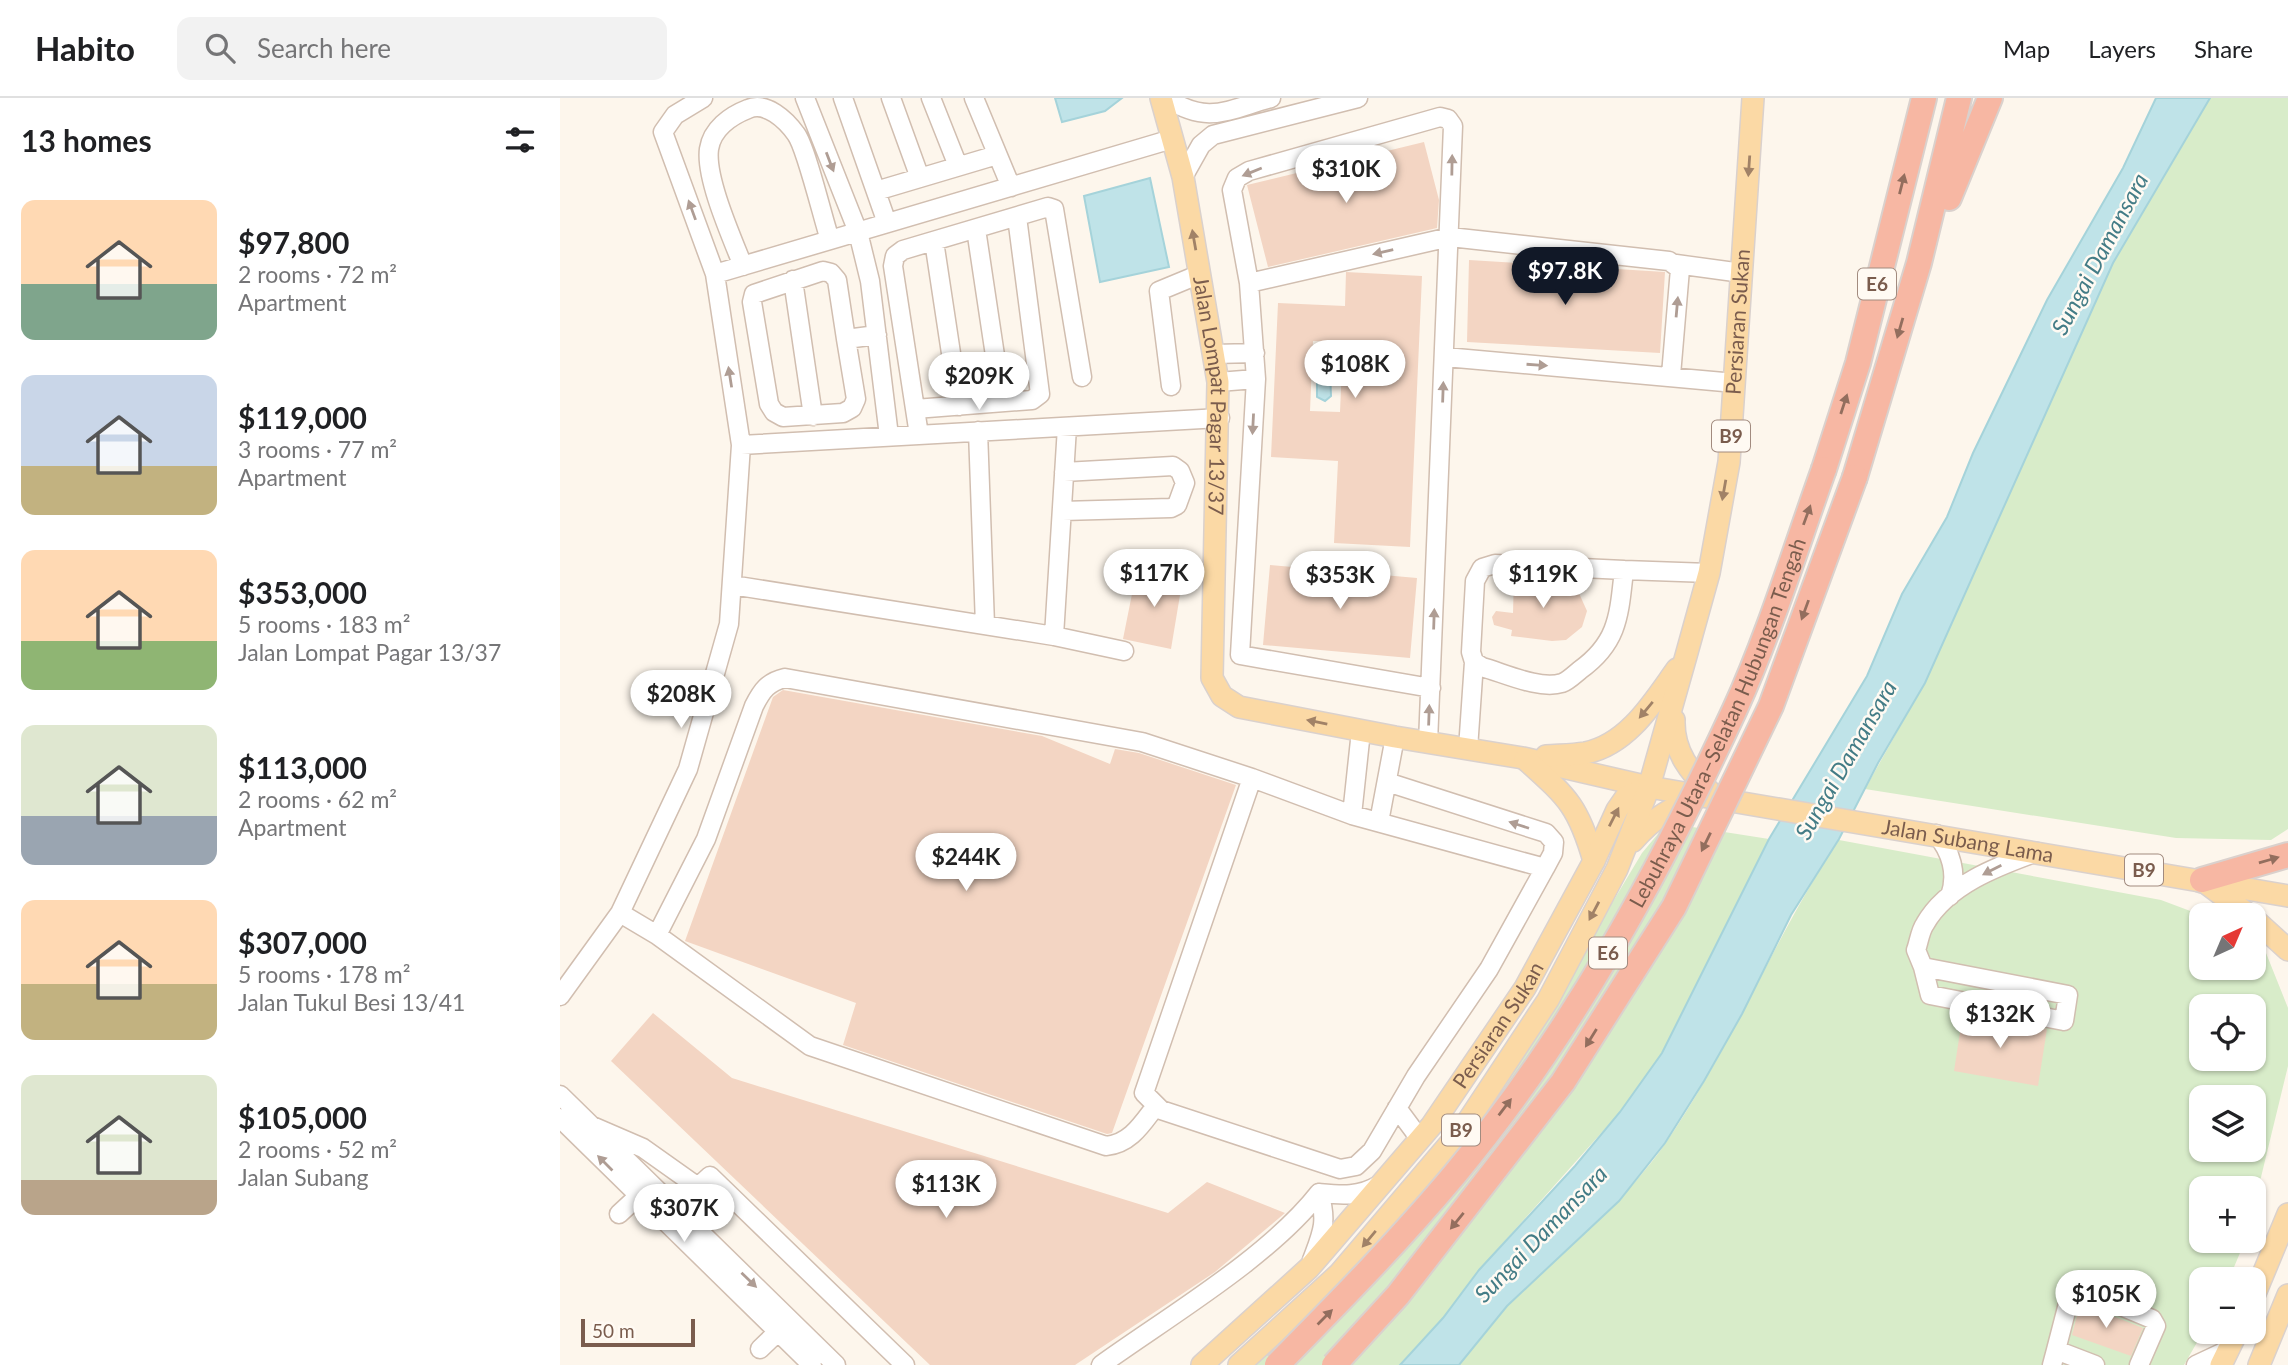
<!DOCTYPE html>
<html lang="en">
<head>
<meta charset="utf-8">
<style>
	body { margin:0; font-family:Lato,sans-serif; background:#f2f2f2; color:#202124; height:100vh; display:flex; flex-direction:column; font-size:26px; white-space:nowrap }
	* { box-sizing:border-box; margin:0 }
	p { font-size:23px; color:#757577 }
	.icon { flex:none; width:38px; height:38px; fill:none; stroke:currentColor; stroke-width:2; stroke-linecap:round; stroke-linejoin:round }
	.map { position:relative; flex:1; overflow:hidden }
	.drawer { display:flex; flex-direction:column; background:#fff; width:560px }
	.drawer>* { flex:none }
	.needle { width:46px; rotate:44deg }
	.buttons { position:absolute; left:1629px; top:805px; display:grid; gap:14px }
	.buttons a { display:grid; place-items:center; width:77px; height:77px; border-radius:14px; background:#fff; box-shadow:0 2px 5px #0004; font-size:35px }
	.scale { position:absolute; left:21px; bottom:18px; width:114px; box-sizing:border-box; padding-left:7px; border:4px solid #7a5c4d; border-top:0; font-size:19px; line-height:24px; white-space:nowrap; color:#7a5c4d; -webkit-text-stroke:5px #fffaf3; paint-order:stroke }
	.price { position:absolute; translate:-50% -60px; padding:0 16px; border-radius:24px; background:#fff; color:#222; font-size:23px; line-height:46px; filter:drop-shadow(0 2px 4px #0008) }
	.price::after { content:''; position:absolute; left:50%; top:42px; width:21px; height:16px; margin-left:-10px; background:inherit; clip-path:polygon(0 0,100% 0,50% 100%) }
	.price.selected { background:#111827; color:#fff }
	ul { padding:0; list-style:none }
	li { display:flex; align-items:center; gap:21px; height:175px; padding:0 21px }
	li span { display:grid; place-items:center; flex:none; width:196px; height:140px; border-radius:14px; color:#555 }
	li>.icon { margin-inline-start:auto }
	span .icon { width:84px; height:84px; fill:#fffc; stroke-width:1 }
	li b { font-size:30px }
	h2 { display:flex; justify-content:space-between; align-items:center; height:84px; padding:0 21px; font-size:30px }
	header { display:flex; align-items:center; gap:42px; box-sizing:border-box; height:98px; padding:0 35px; background:#fff; border-bottom:2px solid #e0e0e0 }
	header strong { font-size:33px }
	nav { display:flex; gap:38px; margin-inline-start:auto; font-size:24px }
	.search { width:490px; height:63px; background:#f2f2f2; display:flex; align-items:center; gap:18px; box-sizing:border-box; padding:0 24px; border-radius:14px; color:#757577; font-size:26px }
	main { display:flex; flex:1; min-height:0 }
	.map>svg:first-child { display:block }
</style>
</head>
<body>
<header>
<strong>Habito</strong>
<div class="search"><svg class="icon" aria-label="search" viewBox="0 0 24 24"><circle cx="10" cy="10" r="6"/><path d="M15 15l6 6"/></svg>Search here</div>
<nav><a>Map</a><a>Layers</a><a>Share</a></nav>
</header>
<main>
<section class="drawer">
<h2>13 homes<svg class="icon" aria-label="filters" viewBox="0 0 24 24"><path d="M4 7h16M4 17h16"/><circle cx="9" cy="7" r="2"/><circle cx="15" cy="17" r="2"/></svg></h2>
<ul>
<li><span style="background:linear-gradient(#ffd9b3 60%,#7fa58c 0)"><svg class="icon" aria-label="home" viewBox="0 0 24 24"><path d="M3 11l9-7 9 7M6 9v11h12V9"/></svg></span><div><b>$97,800</b><p>2 rooms · 72 m²</p><p>Apartment</p></div></li>
<li><span style="background:linear-gradient(#c9d6e8 65%,#c2b280 0)"><svg class="icon" aria-label="home" viewBox="0 0 24 24"><path d="M3 11l9-7 9 7M6 9v11h12V9"/></svg></span><div><b>$119,000</b><p>3 rooms · 77 m²</p><p>Apartment</p></div></li>
<li><span style="background:linear-gradient(#ffd9b3 65%,#8fb573 0)"><svg class="icon" aria-label="home" viewBox="0 0 24 24"><path d="M3 11l9-7 9 7M6 9v11h12V9"/></svg></span><div><b>$353,000</b><p>5 rooms · 183 m²</p><p>Jalan Lompat Pagar 13/37</p></div></li>
<li><span style="background:linear-gradient(#dfe7d0 65%,#9aa5b1 0)"><svg class="icon" aria-label="home" viewBox="0 0 24 24"><path d="M3 11l9-7 9 7M6 9v11h12V9"/></svg></span><div><b>$113,000</b><p>2 rooms · 62 m²</p><p>Apartment</p></div></li>
<li><span style="background:linear-gradient(#ffd9b3 60%,#c2b280 0)"><svg class="icon" aria-label="home" viewBox="0 0 24 24"><path d="M3 11l9-7 9 7M6 9v11h12V9"/></svg></span><div><b>$307,000</b><p>5 rooms · 178 m²</p><p>Jalan Tukul Besi 13/41</p></div></li>
<li><span style="background:linear-gradient(#dfe7d0 75%,#b9a48a 0)"><svg class="icon" aria-label="home" viewBox="0 0 24 24"><path d="M3 11l9-7 9 7M6 9v11h12V9"/></svg></span><div><b>$105,000</b><p>2 rooms · 52 m²</p><p>Jalan Subang</p></div></li>
</ul>
</section>
<div class="map">
<svg width="1728" height="1267" viewBox="0 0 1728 1267">
	<rect width="100%" height="100%" fill="#fdf6ec"/>
	<path fill="#d8ecc9" fill-rule="evenodd" d="M1650,0h78v731l-17,11 -95,-2 -311,-49 60,-107 188,-419z
		M1107,725l102,16 -91,185 -16,29 -42,59 -141,158 -36,48 -43,47h-158l90,-92 219,-268 91,-152z
		M1279,742l322,60 40,15 1,53h52v-33l6,3 28,70v58l-34,140v-18h-52v53h43l-16,38h-27l1,53 -19,33h-725c15,-20 30,-40 47,-58 54,-54 114,-99 159,-163 67,-97 109,-207 174,-304zM1642,908h52v53h-52zM1642,999h52v53h-52z"/>
	<path fill="#bfe3e8" stroke="#a5d3da" stroke-width="2" d="M495,0h67l-17,13 -43,11z
		M1596,0h54l-97,165 -188,420 -47,80 -39,76 -48,76 -49,99 -38,67 -39,62 -46,58 -112,105 -48,59h-59l43,-47 36,-48 96,-104 45,-54 42,-59 107,-214 98,-163 35,-82 45,-77 26,-64 74,-153 76,-132z
		M590,80l19,89 -69,15 -16,-86z
		M764,249l9,3 4,9 -7,12 1,25 -6,5 -8,-4v-19h-6l-3,-9 8,-4 -1,-10z"/>
	<path fill="#f3d5c3" fill-rule="evenodd" d="M864,44l15,58 -2,28 -169,39 -21,-82z
		M909,162l196,12 -5,81 -193,-11z
		M786,174l76,4 -12,271 -76,-4 4,-82 -67,-4 7,-154 67,3zM753,243l30,1 -3,70 -30,-1z
		M710,467l147,13 -7,80 -147,-13z
		M577,471l46,8 -12,72 -48,-10z
		M954,478l41,2v3l23,10 9,20 -5,16 -16,13 -14,1 -41,-5 1,-6 -18,-5 -2,-8 4,-6 17,2z
		M223,592l259,46 68,28 5,-15 24,4 97,32 -124,348 -5,1 -264,-89 13,-42 -171,-62 88,-244z
		M93,915l79,65 436,135 39,-31 78,31 -70,59 -140,93h-145l-319,-304z
		M1403,915l84,16 -9,57 -84,-15z
		M1520,1205l63,25 -12,28 -59,-21z"/>
	<g fill="none" stroke-linecap="round" stroke-linejoin="round">
		<defs>
			<path id="minor" d="M245,0l53,134 12,49 19,155
				M283,0l44,125
				M331,0l29,80
				M371,0l27,68
				M414,0l37,89
				M606,0c42,27 61,12 105,0
				M623,79l18,-32 12,-10 145,-37
				M316,93l121,-36
				M416,131l26,173
				M374,143l25,165
				M1116,166l66,9
				M183,168c-11,-28 -38,-88 -34,-117 3,-20 21,-33 39,-40 18,-8 38,11 48,25 10,13 27,85 34,106
				M155,176l457,-135
				M233,182l20,136
				M689,185l201,-46 219,24 11,8 -9,106
				M286,241l-9,-59 -6,-7 -8,-2 -69,23 -2,8 17,102 5,8 9,5 60,-4 9,-5 4,-9 -10,-60 31,-4
				M654,256l41,-1
				M885,259l290,26
				M658,284l38,-3
				M611,288l-12,-95 41,-17
				M355,311l117,-9 8,-6 -23,-177
				M418,333l7,194
				M359,337l-26,-169 2,-10 8,-6 145,-43 6,2 28,168
				M181,347l479,-27
				M502,413l109,-3 6,-3 8,-22 -5,-12 -7,-5 -109,6
				M935,466l129,6c-5,44 -5,72 -44,100 -5,4 -12,11 -18,13 -23,7 -58,-10 -80,-16l-8,-5 -3,-10 4,-71 7,-13z
				M1064,472l85,3
				M172,487l322,51 13,-209
				M494,538l70,15
				M868,645l25,-617 -5,-7 -8,-2 -191,54 -12,7 -5,12 17,93 7,96 -16,276 191,33
				M908,651l6,-87
				M692,680l100,37 193,53 -56,101 -73,107 -44,75 -16,15 -16,3 -179,-59 -17,-17z
				M827,684l159,51 8,9 -1,11 -8,15
				M792,717l9,-84
				M819,724l16,-85
				M1376,736c15,17 22,40 14,62
				M60,815l37,22 153,111 296,100c24,-2 36,-22 49,-39
				M97,837l49,-96 48,-133c8,-16 14,-24 31,-28l357,64 110,36
				M1363,869l145,28 -4,26 -134,-26z
				M1363,869l-7,-17c3,-8 4,-19 9,-26 22,-39 73,-58 112,-72
				M0,898l60,-83 68,-144 41,-145 12,-179 -26,-171 -52,-142 12,-17 28,-17
				M0,997l276,270
				M837,1010l23,31
				M0,1020l252,247
				M32,1028l51,22 55,39 12,-11 195,189
				M759,1095c22,2 40,4 60,-8
				M59,1116l27,-25
				M752,1162c10,-27 16,-38 7,-67
				M200,1251l25,-24
				M1496,1252l14,-54 10,-7 72,30 4,7 -17,39
				M541,1267c68,-49 167,-107 218,-172
				M1492,1267l4,-15 39,15
				M1636,1267l32,-15"/>
			<g id="major">
				<path id="s1" d="M601,0l22,79 35,205 -6,296 10,18 17,11 156,30 128,21 126,29 639,109"/>
				<path d="M1114,622c-1,32 16,52 38,74"/>
				<path d="M986,658c13,-1 26,-1 39,-3 43,-8 69,-52 92,-84"/>
				<path d="M965,661c42,38 53,46 69,102"/>
				<path d="M1073,743c20,-23 39,-34 68,-45"/>
				<path d="M1646,785l43,32"/>
				<path d="M1694,821l34,31"/>
				<path d="M1694,1198l34,-82"/>
				<path id="s2" d="M642,1267l107,-97 123,-143 93,-137 69,-127 23,-51 9,-13 23,-10"/>
				<path id="s3" d="M679,1267l100,-91 125,-147 84,-127 69,-131 32,-82 37,-131 23,-83 20,-111 24,-364"/>
				<path d="M1661,1267l16,-33"/>
				<path d="M1699,1267l29,-70"/>
			</g>
			<path id="highway" d="M1389,100l41,-100
				M1264,371l34,-106 66,-265
				M1295,379l64,-214 40,-165
				M1642,782l86,-25"/>
		</defs>
		<use href="#minor" stroke="#d1beb0" stroke-width="21"/>
		<use href="#major" stroke="#dad1cd" stroke-width="24"/>
		<use href="#highway" stroke="#dad1cd" stroke-width="28"/>
		<use href="#minor" stroke="#fff" stroke-width="18"/>
		<use href="#major" stroke="#fbd9a5" stroke-width="21"/>
		<use href="#highway" stroke="#f7b7a3" stroke-width="24"/>
		<defs>
			<g id="highway-bridge">
				<path id="s4" d="M717,1267c61,-62 122,-124 178,-191 116,-139 204,-301 280,-465 34,-74 61,-162 89,-240"/>
				<path d="M774,1267l64,-70 165,-213 111,-175 97,-201 84,-229"/>
			</g>
		</defs>
		<use href="#highway-bridge" stroke="#dad1cd" stroke-width="28" stroke-linecap="butt"/>
		<use href="#highway-bridge" stroke="#f7b7a3" stroke-width="24"/>
	</g>
	<defs><path id="oneway-solid" d="M-6-.8H1V-3.2L6.5 0L1 3.2V.8H-6Z" transform="scale(1.75)"/></defs>
	<g fill="#af9d94">
		<use href="#oneway-solid" transform="translate(270 64) rotate(69)"/>
		<use href="#oneway-solid" transform="translate(892 67) rotate(-89)"/>
		<use href="#oneway-solid" transform="translate(692 74) rotate(158)"/>
		<use href="#oneway-solid" transform="translate(132 112) rotate(-110)"/>
		<use href="#oneway-solid" transform="translate(823 154) rotate(167)"/>
		<use href="#oneway-solid" transform="translate(1117 209) rotate(-85)"/>
		<use href="#oneway-solid" transform="translate(977 267) rotate(4)"/>
		<use href="#oneway-solid" transform="translate(170 279) rotate(-99)"/>
		<use href="#oneway-solid" transform="translate(883 294) rotate(-88)"/>
		<use href="#oneway-solid" transform="translate(693 326) rotate(93)"/>
		<use href="#oneway-solid" transform="translate(874 521) rotate(-88)"/>
		<use href="#oneway-solid" transform="translate(869 617) rotate(-88)"/>
		<use href="#oneway-solid" transform="translate(959 727) rotate(-162)"/>
		<use href="#oneway-solid" transform="translate(1432 772) rotate(153)"/>
		<use href="#oneway-solid" transform="translate(45 1065) rotate(-135)"/>
		<use href="#oneway-solid" transform="translate(189 1182) rotate(44)"/>
	</g>
	<g fill="#a18267">
		<use href="#oneway-solid" transform="translate(1189 68) rotate(94)"/>
		<use href="#oneway-solid" transform="translate(634 142) rotate(-100)"/>
		<use href="#oneway-solid" transform="translate(1164 392) rotate(100)"/>
		<use href="#oneway-solid" transform="translate(1086 612) rotate(130)"/>
		<use href="#oneway-solid" transform="translate(757 624) rotate(-169)"/>
		<use href="#oneway-solid" transform="translate(1054 719) rotate(-63)"/>
		<use href="#oneway-solid" transform="translate(1034 813) rotate(118)"/>
		<use href="#oneway-solid" transform="translate(809 1141) rotate(130)"/>
	</g>
	<g fill="#936e5e">
		<use href="#oneway-solid" transform="translate(1342 86) rotate(-76)"/>
		<use href="#oneway-solid" transform="translate(1340 230) rotate(106)"/>
		<use href="#oneway-solid" transform="translate(1284 306) rotate(-72)"/>
		<use href="#oneway-solid" transform="translate(1247 417) rotate(-70)"/>
		<use href="#oneway-solid" transform="translate(1245 512) rotate(110)"/>
		<use href="#oneway-solid" transform="translate(1146 744) rotate(116)"/>
		<use href="#oneway-solid" transform="translate(1709 762) rotate(-16)"/>
		<use href="#oneway-solid" transform="translate(1031 940) rotate(122)"/>
		<use href="#oneway-solid" transform="translate(945 1009) rotate(-53)"/>
		<use href="#oneway-solid" transform="translate(897 1123) rotate(129)"/>
		<use href="#oneway-solid" transform="translate(765 1219) rotate(-45)"/>
	</g>
	<g text-anchor="middle" stroke-width="5" stroke-linejoin="round" paint-order="stroke">
		<g fill="#fffaf3" stroke="#a28b7f" stroke-width="2">
			<rect x="1298" y="170.5" width="38" height="31" rx="5"/>
			<rect x="1152" y="322.5" width="38" height="31" rx="5"/>
			<rect x="1565" y="756.5" width="38" height="31" rx="5"/>
			<rect x="1029" y="839.5" width="38" height="31" rx="5"/>
			<rect x="882" y="1016.5" width="38" height="31" rx="5"/>
		</g>
		<g font-size="19" font-weight="bold" fill="#7a5c4d">
			<text x="1317" y="193">E6</text>
			<text x="1171" y="345">B9</text>
			<text x="1584" y="779">B9</text>
			<text x="1048" y="862">E6</text>
			<text x="901" y="1039">B9</text>
		</g>
		<g font-size="21" fill="#7a5c4d" stroke="#fffaf3">
			<text dy="7" stroke="none"><textPath href="#s3" startOffset="1192">Persiaran Sukan</textPath></text>
			<text dy="7" stroke="none"><textPath href="#s1" startOffset="303">Jalan Lompat Pagar 13/37</textPath></text>
			<text dy="7" stroke="none"><textPath href="#s4" startOffset="786">Lebuhraya Utara–Selatan Hubungan Tengah</textPath></text>
			<text dy="7" stroke="none"><textPath href="#s1" startOffset="1368">Jalan Subang Lama</textPath></text>
			<text dy="7" stroke="none"><textPath href="#s2" startOffset="453">Persiaran Sukan</textPath></text>
		</g>
		<g font-size="23" font-style="italic" fill="#437c86" stroke="#fffaf3">
			<text transform="translate(1540 156) rotate(-62)" y="8">Sungai Damansara</text>
			<text transform="translate(1286 662) rotate(-60)" y="8">Sungai Damansara</text>
			<text transform="translate(981 1136) rotate(-46)" y="8">Sungai Damansara</text>
		</g>
	</g>
</svg>
<div class="buttons">
<a><svg class="needle" viewBox="-14 -14 28 28"><path d="M0-13l5 13h-10z" fill="#e53935"/><path d="M0 13l5-13h-10z" fill="#757577"/></svg></a>
<a><svg class="icon" aria-label="locate" viewBox="0 0 24 24"><circle cx="12" cy="12" r="6"/><path d="M12 2v4M12 18v4M2 12h4M18 12h4"/></svg></a>
<a><svg class="icon" aria-label="layers" viewBox="0 0 24 24"><path d="M12 4l9 5-9 5-9-5zM3 14l9 5 9-5"/></svg></a>
<a>+</a>
<a>−</a>
</div>
<div class="scale">50 m</div>
<b class="price" style="left:786px;top:107px">$310K</b>
<b class="price selected" style="left:1005px;top:209px">$97.8K</b>
<b class="price" style="left:795px;top:302px">$108K</b>
<b class="price" style="left:419px;top:314px">$209K</b>
<b class="price" style="left:594px;top:511px">$117K</b>
<b class="price" style="left:983px;top:512px">$119K</b>
<b class="price" style="left:780px;top:513px">$353K</b>
<b class="price" style="left:121px;top:632px">$208K</b>
<b class="price" style="left:406px;top:795px">$244K</b>
<b class="price" style="left:1440px;top:952px">$132K</b>
<b class="price" style="left:386px;top:1122px">$113K</b>
<b class="price" style="left:124px;top:1146px">$307K</b>
<b class="price" style="left:1546px;top:1232px">$105K</b>
</div>
</main>
</body>
</html>
